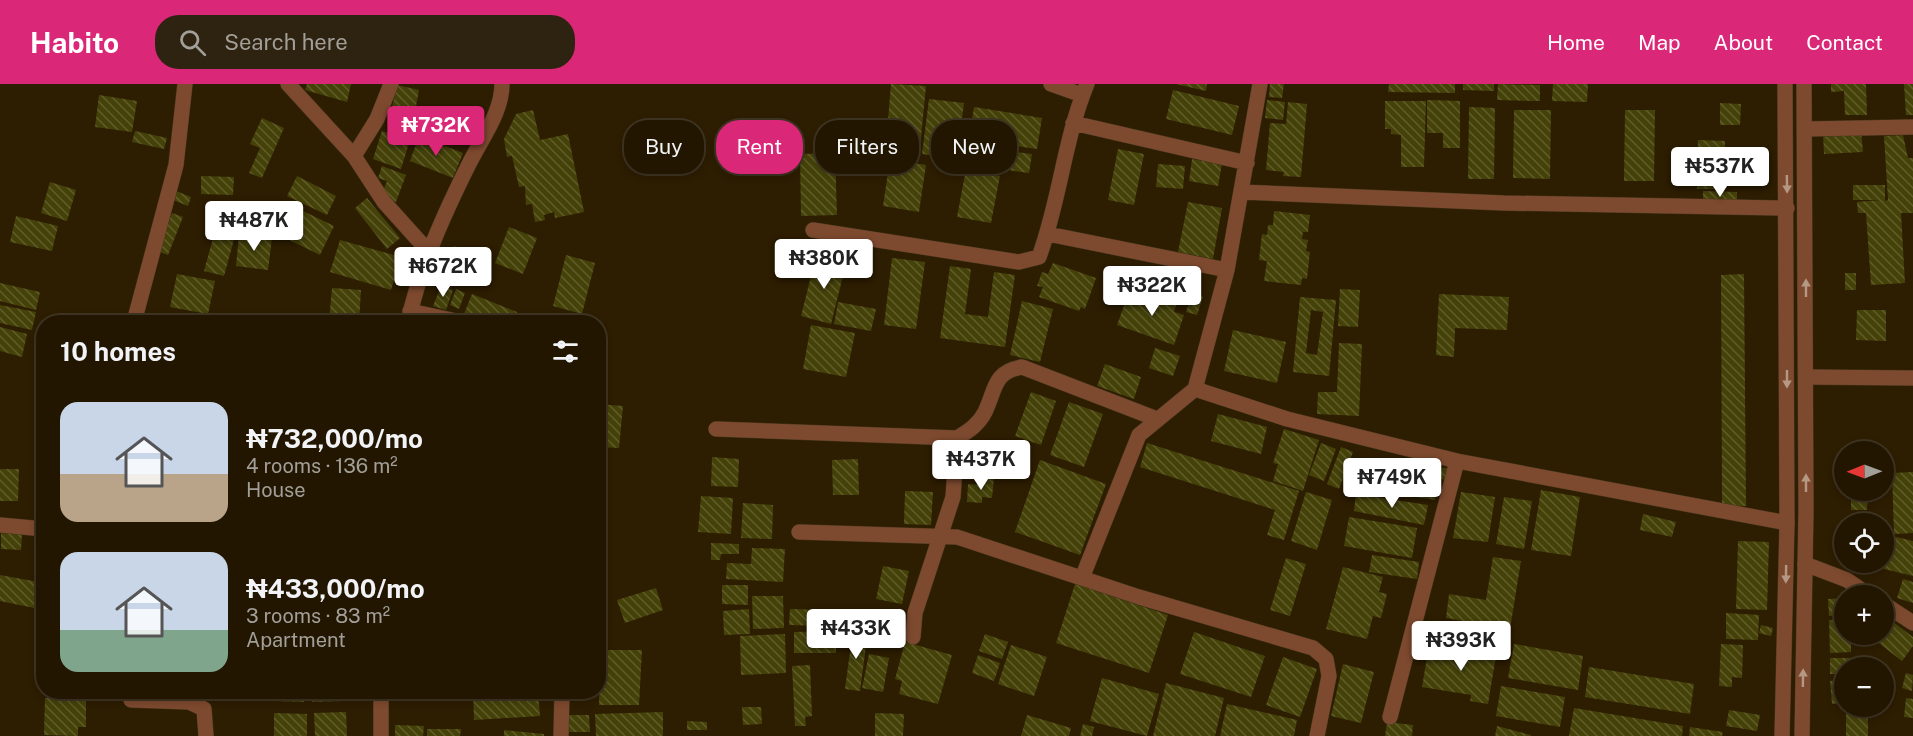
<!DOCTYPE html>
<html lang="en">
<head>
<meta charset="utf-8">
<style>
	body { margin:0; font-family:"Public Sans",sans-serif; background:#2e2310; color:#f1f3f6; height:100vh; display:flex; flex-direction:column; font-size:22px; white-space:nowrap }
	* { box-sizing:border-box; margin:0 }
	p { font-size:20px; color:#a29f99 }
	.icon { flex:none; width:33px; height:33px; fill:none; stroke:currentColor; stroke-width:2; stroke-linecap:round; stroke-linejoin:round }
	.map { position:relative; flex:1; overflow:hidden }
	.side { position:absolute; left:36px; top:231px; width:570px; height:384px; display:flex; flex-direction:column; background:#221601; border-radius:24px; box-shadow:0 3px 9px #0003,0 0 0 2px #3f3523 }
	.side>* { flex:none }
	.banner { position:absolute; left:624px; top:36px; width:570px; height:54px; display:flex; gap:12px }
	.needle { width:39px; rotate:269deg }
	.tools { position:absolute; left:1834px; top:357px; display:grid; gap:12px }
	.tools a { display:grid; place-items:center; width:60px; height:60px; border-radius:50%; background:#221601; box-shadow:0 3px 9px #0003,0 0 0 2px #3f3523; font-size:30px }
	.price { position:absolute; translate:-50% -51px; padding:0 14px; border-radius:6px; background:#fff; color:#222; font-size:20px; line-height:39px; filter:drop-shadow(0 2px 3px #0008) }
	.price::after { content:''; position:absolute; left:50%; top:36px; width:18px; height:14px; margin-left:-9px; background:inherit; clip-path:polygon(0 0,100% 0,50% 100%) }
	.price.selected { background:#db2777; color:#fff }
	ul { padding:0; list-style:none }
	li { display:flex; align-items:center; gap:18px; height:150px; padding:0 24px }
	li span { display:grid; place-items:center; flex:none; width:168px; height:120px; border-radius:18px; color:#555 }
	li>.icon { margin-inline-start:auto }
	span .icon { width:72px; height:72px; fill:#fffc; stroke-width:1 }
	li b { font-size:26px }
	h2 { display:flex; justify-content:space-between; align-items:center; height:72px; padding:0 24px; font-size:26px }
	.tag { padding:0 21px; border-radius:24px; background:#221601; box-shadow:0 3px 9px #0003,0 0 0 2px #3f3523; font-size:21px; line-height:54px }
	.tag.selected { background:#db2777; color:#fff }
	header { display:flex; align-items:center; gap:36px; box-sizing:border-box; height:84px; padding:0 30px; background:#db2777; color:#fff }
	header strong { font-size:28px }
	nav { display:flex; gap:33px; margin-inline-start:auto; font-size:21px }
	.search { width:420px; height:54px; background:#2e2310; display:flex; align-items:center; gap:15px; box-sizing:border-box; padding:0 21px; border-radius:24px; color:#a29f99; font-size:22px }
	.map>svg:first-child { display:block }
</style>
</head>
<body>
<header>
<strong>Habito</strong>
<div class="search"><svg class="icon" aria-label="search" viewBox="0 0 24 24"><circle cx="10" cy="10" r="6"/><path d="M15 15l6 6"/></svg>Search here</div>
<nav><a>Home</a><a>Map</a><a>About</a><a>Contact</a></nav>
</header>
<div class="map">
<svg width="1913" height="652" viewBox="0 0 1913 652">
	<defs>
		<pattern id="building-back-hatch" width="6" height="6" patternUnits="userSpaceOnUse" patternTransform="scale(1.5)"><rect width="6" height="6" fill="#454209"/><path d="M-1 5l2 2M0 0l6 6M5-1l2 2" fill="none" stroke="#605d2b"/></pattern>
	</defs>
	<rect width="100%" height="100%" fill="#2d1d01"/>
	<path fill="url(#building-back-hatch)" fill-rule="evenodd" d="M307,0h44l-4,18 -42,-12z
		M891,0l35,2 -6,61 -34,-3z
		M1176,0h31l-1,7z
		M1270,0h14l-2,14 -13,-1z
		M1389,0h66v9l-67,-1z
		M1463,0h31v7l-31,-1z
		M1498,0l42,1v16l-43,-1z
		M1553,0h35l-1,18 -35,-1z
		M1831,0h35l1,31h-22l-1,-24 -13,1z
		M1904,0h9v31h-7z
		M397,1l22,5 -5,27 -23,-5z
		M1173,6l66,16 -7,29 -66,-16z
		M99,11l38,6 -5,31 -37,-5z
		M929,15l35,4 -7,56 -35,-5z
		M1267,16l18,2 -2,18 -18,-2z
		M1427,16l33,1v47h-17v-15h-16z
		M1385,17h41l-2,66h-23v-32l-10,-1v-5h-6z
		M1288,18l19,2 -6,73 -18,-1 1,-4 -18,-2 4,-47 16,1z
		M1720,19l21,1 -1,21h-20z
		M974,23l68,11 -5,31 -68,-10z
		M1469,23l26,1 -1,71h-26z
		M533,26l7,30 28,-6 16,78 -29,6 -1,-6 -10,3 1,5 -10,2 -3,-18 -6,1 -1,-19 -6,1 -7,-31 -5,1 -3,-18 12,-25z
		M1514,26h37l-1,69 -37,-1z
		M1625,26h30l-1,71h-30z
		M262,34l22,10 -22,50 -13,-5 11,-25 -10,-4z
		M1861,46l2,22 -39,2 -1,-21z
		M135,47l32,7 -3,11 -32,-7z
		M382,47l28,9 -9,29 -28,-10z
		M1903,51l5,23h5v55h-12l4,70 -34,2 -5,-72h-8l-1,-11 24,-2h-28v-15h32v16l3,-1 -4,-64z
		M419,52l44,17 -10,25 -43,-17z
		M1698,56l27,1v48h-28z
		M970,62l62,8 -3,19 -62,-8z
		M1118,65l26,5 -10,51 -26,-5z
		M835,69l2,62 -36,1 -1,-62z
		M890,75l36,6 -7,47 -36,-6z
		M1192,75l30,5 -4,22 -29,-5z
		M1158,80l27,2 -2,23 -27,-2z
		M382,82l24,9 -10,27 -15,-6 6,-15 -9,-3z
		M966,85l34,7 -9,47 -34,-6z
		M201,92l33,1 -1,18 -32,-1z
		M297,92l39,20 -9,19 -40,-19z
		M50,98l26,8 -9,31 -26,-8z
		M176,107l15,6 -3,9 -15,-6z
		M1703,107l34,1v12h-34z
		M367,114l33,40 -13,11 -32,-41z
		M1188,118l34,6 -9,51 -35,-7z
		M297,124l37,18 -14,29 -37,-18z
		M221,125l20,5 -17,62 -20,-5z
		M1274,127l36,4 -2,17h-5l-1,7 6,1 -2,11 4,1 -3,27 -5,-1 -1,7 -37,-4 3,-20 -8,-1 3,-26 5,1 1,-10h5z
		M172,129l11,4 -15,38 -11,-4z
		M16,132l42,10 -6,25 -42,-9z
		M509,143l28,11 -14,36 -28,-11z
		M239,151l33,3 -4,32 -32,-4z
		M340,156l61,17 -10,33 -61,-18z
		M454,162l10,4 -6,15 -10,-4z
		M566,171l29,8 -13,51 -29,-8z
		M816,172l30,8 -15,60 -30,-8z
		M892,174l33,4 -9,67 -32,-4z
		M1053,179l43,15 -11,31 -4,-2 -2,4 -40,-14 4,-10 -6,-1 5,-14 6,2z
		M950,182l21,3 -6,45 23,3 6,-45 21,3 -10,72 -65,-9z
		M1117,187l8,3 -5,14 -8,-3z
		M1845,189h11v17h-11z
		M177,190l38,7 -7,33 -38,-7z
		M1744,190l2,232h-24l-1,-231z
		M0,199l40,9 -4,18 -36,-9z
		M441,202l12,4 -7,20 -13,-4z
		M332,204l29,2 -2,32h-30z
		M456,205l9,4 -6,16 -9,-4z
		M1340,205l20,1 -2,37 -20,-1z
		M1156,207l22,8 -4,13 10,3 -10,30 -57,-20 12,-33 23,8z
		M1192,209l11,4 -6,18 -11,-3z
		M472,210l45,18 -4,10h-28l-21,-8z
		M1439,210l70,3 -2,33 -52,-2 -1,29 -18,-2z
		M1300,213l36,3 -7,76 -36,-4zM1311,226l12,2 -6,43 -11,-2z
		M1022,217l31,8 -13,53 -30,-7z
		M838,218l38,7 -5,22 -37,-7z
		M0,221l36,7 -4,18 -32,-7z
		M1857,226h29v31l-30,-1z
		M811,241l44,8 -9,44 -43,-8z
		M0,243l27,7 -5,23 -22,-6z
		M1233,246l53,12 -9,41 -53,-12z
		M1339,259l23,1 -3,72 -42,-2 1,-22h19z
		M1155,264l25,8 -7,20 -24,-8z
		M1105,280l36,13 -7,22 -37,-13z
		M1031,308l25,9 -15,44 -26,-9z
		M1069,318l34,12 -19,53 -34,-12z
		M598,320l25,2 -4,42 -21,-1z
		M1218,330l49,13 -6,27 -50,-13z
		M1284,345l35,11 -16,51 -30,-10 5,-17 -5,-1z
		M1147,359l152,48 -15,49 -17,-5 8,-25 -135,-43z
		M1321,359l15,6 -12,32 -15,-6z
		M1341,363l12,5 -14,37 -12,-5z
		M1863,364v4h-18v11l-3,1 -1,-14z
		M712,373l27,2 -1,28 -27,-1z
		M858,375l1,36h-26l-1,-35z
		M1366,375l66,10v-3l18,3 -2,11 -16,-2 -1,6 6,1 -2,15 -74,-12z
		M1040,376l66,24 -26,71 -65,-23z
		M43,379h1v25l-7,-2z
		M0,385h19l-1,32h-18z
		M1913,388v61l-19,1 -2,-61z
		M983,393l11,1 -2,20 -10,-1v6l-15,-1 1,-18 14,1z
		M1541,406l39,7 -9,59 -40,-6z
		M1851,406h17l-1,20h-16z
		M905,407l28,1 -2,33 -27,-1z
		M1306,408l26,8 -15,50 -26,-9z
		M1461,408l34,5 -7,45 -35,-4z
		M1356,410l72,11 -4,20 -70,-14z
		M701,412l32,2 -2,36 -33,-2z
		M1504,413l28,4 -8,48 -28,-5z
		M743,419l30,2 -1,34 -31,-1z
		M1643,430l33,8 -4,15 -32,-7z
		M1349,433l68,11 -5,30 -68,-12z
		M1,449l21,1 -1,16 -20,-1z
		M1888,451l25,6v35l-33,-8 4,-6z
		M1738,457l31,1 -2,68 -31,-1z
		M711,459l28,1v10h-18l-1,6h-9z
		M752,464l33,1 -2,33 -57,-3 1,-16 24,1z
		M1372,471l47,7 -2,17 -48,-7z
		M1493,473l28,4 -11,68 -64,-11 3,-24 37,6z
		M1286,474l20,6 -16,52 -20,-6z
		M883,482l26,5 -7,33 -26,-5z
		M1343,483l40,10 -4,15 8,2 -6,24 -8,-2 -6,23 -41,-10z
		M0,491l44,8v27l-44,-9z
		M1903,495l10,3v21l-16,-5z
		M1075,500l93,31 -19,58 -93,-30z
		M722,501h26v20l-26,-1z
		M656,504l7,22 -38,13 -8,-23z
		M752,512h31l1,32 -31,1z
		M1845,514v17l-16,1 -1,-17z
		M749,525l1,25 -26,1 -1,-24z
		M790,525l71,2v16l-72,-2z
		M1726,529l33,2 -1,25 -32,-1z
		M1884,531l29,22v9l-11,15 -35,-27h17z
		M1829,536h16v14h6v18l-21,1z
		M1761,541l12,3 -2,8 -12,-3z
		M853,545l15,2 -8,60 -15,-2z
		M836,547v22h-42v-21z
		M1194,548l71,24 -14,41 -71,-23z
		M785,550l1,39 -45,2 -1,-39z
		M985,550l23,8 -6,17 -23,-8z
		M905,558l47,13 -14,49 -39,-10 3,-13 -7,-2z
		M1514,560l69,12 -5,34 -70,-12z
		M1721,560l22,1 -1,33 -10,-1v10l-13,-1z
		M1011,561l36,12 -13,39 -36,-12z
		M1429,561l50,8 1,-5 17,2 -9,54 -18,-3 1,-6 -49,-8z
		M600,566h42l-3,55h-40z
		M869,570l20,4 -6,34 -21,-4z
		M978,571l22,8 -6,18 -22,-8z
		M1283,573l34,12 -17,48 -34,-12z
		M1830,574h33v10h-18v6h-15z
		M1343,580l31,8 -13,51 -30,-7z
		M810,581l2,51 -7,1 1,9h-11l-3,-60z
		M1589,583l105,17 -4,30 -105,-17z
		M1906,589l7,2 -1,16 -10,-3z
		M1102,594l57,16 -12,42 -57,-15z
		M1844,595l1,23 -13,2 -2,-23z
		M1166,599l58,15 -9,38h-62z
		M1501,602l64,11 -5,30 -64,-11z
		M272,608h32v10l-32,-1z
		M311,608h33v9l-32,1z
		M473,608h65l2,24 -66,4z
		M45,614l41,1v28h-8v9l-34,-1z
		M1906,614l7,1v19l-9,-1z
		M1227,620l70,16 -3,16h-74z
		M742,623h19l1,17 -19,1z
		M1846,623h22v29h-22z
		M1574,624l109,18 -1,10h-113z
		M1729,626l31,5 -3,16 -31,-5z
		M346,628l1,24h-32l-1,-23z
		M663,628v24h-67l-1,-22z
		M274,629l33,1v22h-33z
		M875,629l29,1 -1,22h-28z
		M569,631h20l1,17h-21z
		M1027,631l44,13 -2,8h-48z
		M687,637l20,1v8h-20z
		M1387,638l26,3 -1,11h-27z
		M1083,640l11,3 -2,9h-12z
		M395,641l29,1 -1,10h-28z
		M1497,642l34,9v1h-36z
		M1690,643l33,5 -1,4h-33z
		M427,645h34l-1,7h-33z
		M504,646l40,4v2h-40z"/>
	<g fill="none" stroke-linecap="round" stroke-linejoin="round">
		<defs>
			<path id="minor" d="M288,0l66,72 30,46 45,50
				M1051,0l31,11
				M1260,0l-33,186 -32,119 92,30 170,42 330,62
				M1073,39l174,40
				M1805,45l108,-2
				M354,72l23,-37 14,-35
				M1241,108l263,11 283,5
				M813,146l206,32 20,-5c21,-57 25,-117 48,-173
				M1048,150l179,36
				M410,227l51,11
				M134,238l42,-157 9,-81
				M408,238c12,-55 36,-108 61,-158 12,-25 33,-51 33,-80
				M1806,293l107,1
				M716,345l241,9c12,-7 22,-14 28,-26 11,-23 8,-40 37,-45l135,52
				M0,441l44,4
				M799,448l158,5 182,60 174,51 13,11 3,17 -12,60
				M1805,480l42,16 23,16
				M1082,494l57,-143 56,-46
				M1884,520l29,19
				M913,553l2,-24 38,-116 4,-59
				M131,616l58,2 15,7 2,27
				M1390,633l67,-256
				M381,652v-44
				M561,652l1,-44"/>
			<path id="tertiary" d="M1782,652l5,-213 -2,-439
				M1802,652l4,-225 -2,-427"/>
		</defs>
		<use href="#minor" stroke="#46371d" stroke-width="16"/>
		<use href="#tertiary" stroke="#46371d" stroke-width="16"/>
		<use href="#minor" stroke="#7e4a2f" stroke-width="15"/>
		<use href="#tertiary" stroke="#7e4a2f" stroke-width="15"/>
	</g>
	<defs><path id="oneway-solid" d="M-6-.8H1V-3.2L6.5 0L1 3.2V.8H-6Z" transform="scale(1.5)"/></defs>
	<g fill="#b59883">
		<use href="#oneway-solid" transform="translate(1787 100) rotate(89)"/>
		<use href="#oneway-solid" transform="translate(1806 204) rotate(-90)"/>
		<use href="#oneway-solid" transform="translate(1787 295) rotate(90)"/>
		<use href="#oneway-solid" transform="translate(1806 399) rotate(-90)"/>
		<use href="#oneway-solid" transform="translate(1786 490) rotate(91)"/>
		<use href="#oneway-solid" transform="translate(1803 594) rotate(-89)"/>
	</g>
</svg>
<div class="tools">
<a><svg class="needle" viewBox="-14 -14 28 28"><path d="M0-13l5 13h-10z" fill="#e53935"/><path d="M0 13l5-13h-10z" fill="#a29f99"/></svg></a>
<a><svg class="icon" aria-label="locate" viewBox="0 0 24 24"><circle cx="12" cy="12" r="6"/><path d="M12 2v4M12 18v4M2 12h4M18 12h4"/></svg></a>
<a>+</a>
<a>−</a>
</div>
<b class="price selected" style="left:436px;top:73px">₦732K</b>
<b class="price" style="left:1720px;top:114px">₦537K</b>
<b class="price" style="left:254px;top:168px">₦487K</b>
<b class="price" style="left:824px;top:206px">₦380K</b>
<b class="price" style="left:443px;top:214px">₦672K</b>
<b class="price" style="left:1152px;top:233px">₦322K</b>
<b class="price" style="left:981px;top:407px">₦437K</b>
<b class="price" style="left:1392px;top:425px">₦749K</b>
<b class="price" style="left:856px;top:576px">₦433K</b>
<b class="price" style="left:1461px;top:588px">₦393K</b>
<div class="banner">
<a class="tag">Buy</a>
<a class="tag selected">Rent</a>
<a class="tag">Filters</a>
<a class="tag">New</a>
</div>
<section class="side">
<h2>10 homes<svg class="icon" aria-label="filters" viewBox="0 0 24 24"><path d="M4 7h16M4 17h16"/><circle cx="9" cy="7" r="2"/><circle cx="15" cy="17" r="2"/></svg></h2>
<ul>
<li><span style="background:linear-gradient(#c9d6e8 60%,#b9a48a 0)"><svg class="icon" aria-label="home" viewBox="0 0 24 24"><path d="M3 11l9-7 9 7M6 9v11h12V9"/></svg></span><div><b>₦732,000/mo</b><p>4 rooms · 136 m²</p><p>House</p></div></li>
<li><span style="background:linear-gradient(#c9d6e8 65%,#7fa58c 0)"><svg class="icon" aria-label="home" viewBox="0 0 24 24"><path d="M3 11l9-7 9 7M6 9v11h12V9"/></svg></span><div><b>₦433,000/mo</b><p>3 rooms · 83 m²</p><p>Apartment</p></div></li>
</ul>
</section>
</div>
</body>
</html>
